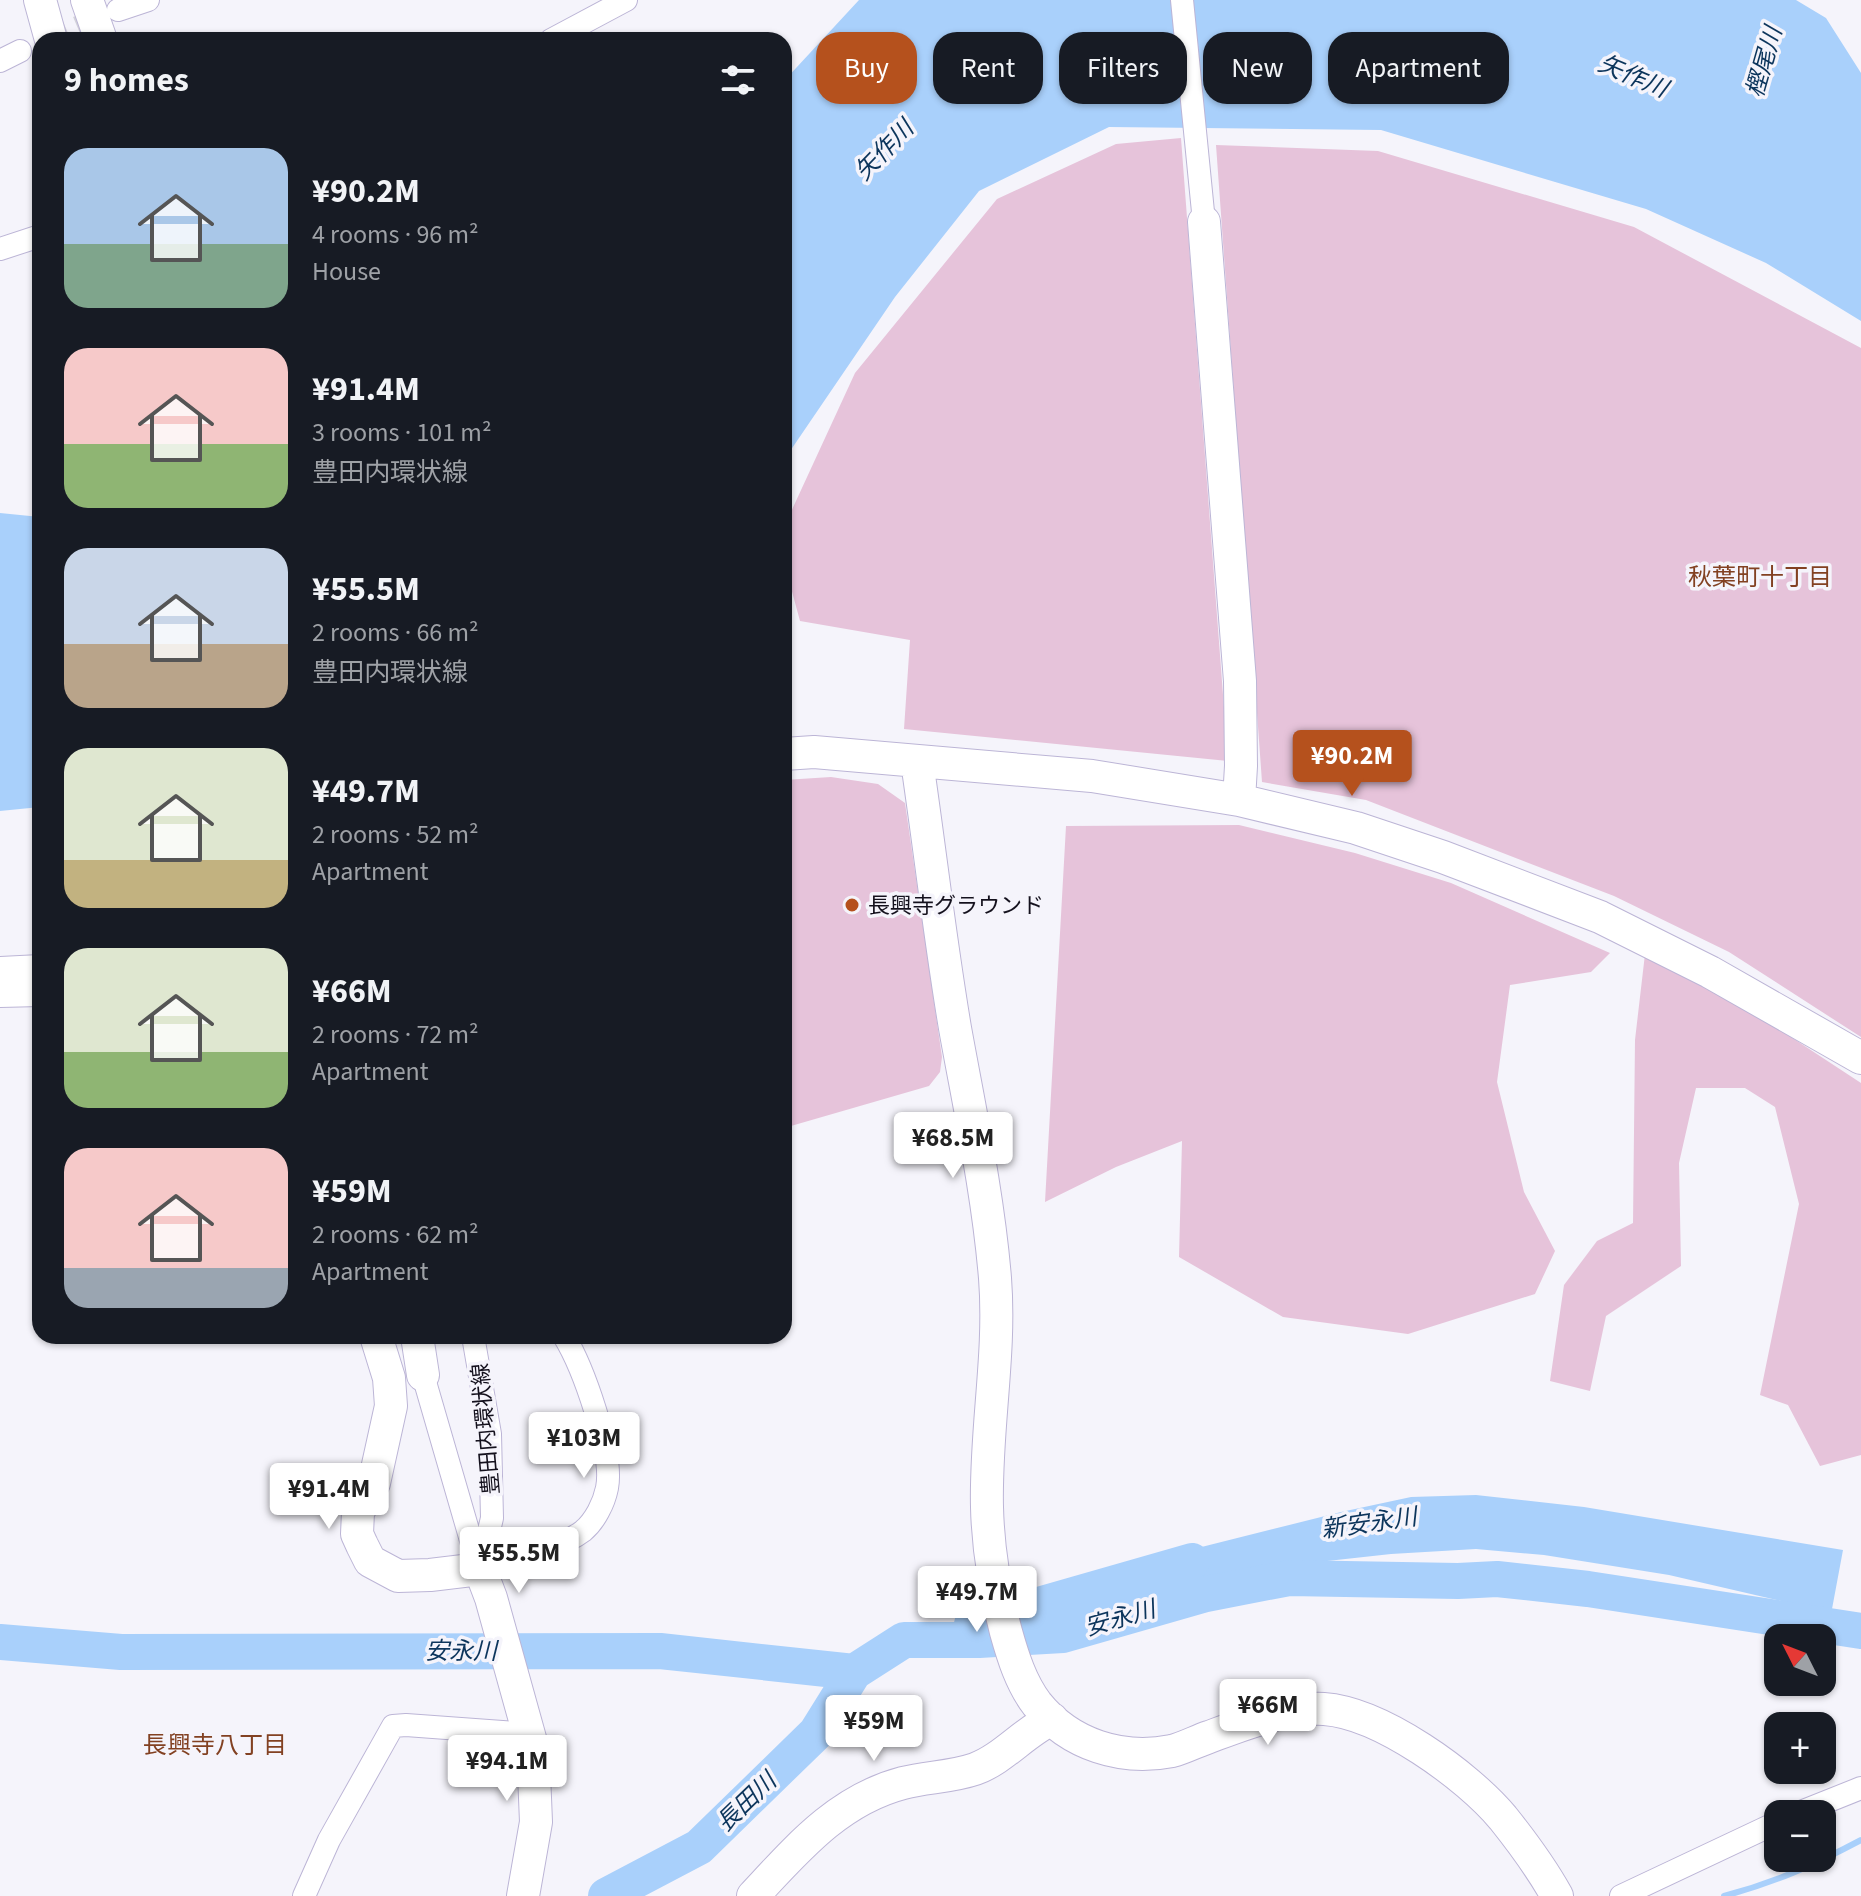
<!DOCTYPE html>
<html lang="en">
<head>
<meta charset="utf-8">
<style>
	body { margin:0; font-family:"Source Sans 3","Noto Sans JP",sans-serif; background:#242831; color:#f1f3f6; height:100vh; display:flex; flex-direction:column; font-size:30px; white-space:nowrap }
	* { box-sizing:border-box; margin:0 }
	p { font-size:26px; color:#9ea1a6 }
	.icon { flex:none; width:44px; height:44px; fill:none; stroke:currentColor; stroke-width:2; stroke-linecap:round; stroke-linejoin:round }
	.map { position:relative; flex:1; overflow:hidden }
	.drawer { position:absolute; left:32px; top:32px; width:760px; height:1312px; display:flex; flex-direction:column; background:#171b24; border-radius:24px; box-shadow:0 2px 6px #0004 }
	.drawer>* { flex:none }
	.top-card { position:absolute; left:816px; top:32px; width:760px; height:72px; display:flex; gap:16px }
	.needle { width:52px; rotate:312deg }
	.tools { position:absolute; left:1764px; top:1624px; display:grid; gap:16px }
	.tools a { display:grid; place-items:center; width:72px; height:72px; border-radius:16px; background:#171b24; box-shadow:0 2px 6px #0004; font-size:40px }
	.price { position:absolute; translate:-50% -68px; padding:0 18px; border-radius:8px; background:#fff; color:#222; font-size:26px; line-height:52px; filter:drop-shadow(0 2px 4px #0008) }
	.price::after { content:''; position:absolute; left:50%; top:48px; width:24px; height:18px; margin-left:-12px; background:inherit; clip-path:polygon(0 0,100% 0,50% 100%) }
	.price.current { background:#b5511d; color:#fff }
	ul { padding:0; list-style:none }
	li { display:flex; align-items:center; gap:24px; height:200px; padding:0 32px }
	li span { display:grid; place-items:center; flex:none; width:224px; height:160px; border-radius:24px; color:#555 }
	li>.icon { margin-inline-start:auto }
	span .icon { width:96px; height:96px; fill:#fffc; stroke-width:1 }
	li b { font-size:34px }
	h2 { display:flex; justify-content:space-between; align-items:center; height:96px; padding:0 32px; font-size:34px }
	.tag { padding:0 28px; border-radius:24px; background:#171b24; box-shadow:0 2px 6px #0004; font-size:28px; line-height:72px }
	.tag.current { background:#b5511d; color:#fff }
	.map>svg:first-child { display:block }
</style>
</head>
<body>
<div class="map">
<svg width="1861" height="1896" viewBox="0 0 1861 1896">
	<rect width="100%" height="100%" fill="#f5f4fb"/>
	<path fill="#e6c3da" d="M1181,138l47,623 -324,-32 6,-89 -110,-19 -16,-59v-35l71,-154 142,-174 119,-55z
		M1216,145l162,6 256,76 227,121v689l-132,-85 -115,-56 -248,-96 -104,-18z
		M831,777l47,7 27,19 37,254 -2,15 -11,14 -145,42v-348z
		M1239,825l116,28 96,30 159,70 -19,19 -81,13 -13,97 27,110 31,59 -20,43 -127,40 -125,-17 -104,-60 3,-116 -66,26 -71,35 21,-376z
		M1645,954l97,51 119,78v372l-41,11 -32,-61 -28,-10 39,-191 -24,-97 -30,-19h-49l-17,75 2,103 -75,50 -16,75 -40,-10 14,-96 33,-44 36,-18 2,-183z"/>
	<path fill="#a9d0fb" d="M859,0h937l30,18 35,55v248l-95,-58 -120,-54 -265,-79 -272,-3 -130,64 -84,106 -111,163v-379z
		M0,513l40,4v290l-40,4z
		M1476,1495l108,12 259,43 -11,59 -38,-5 -125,-29 -125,-20 -68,-6 -85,5 -91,10 -123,28 -51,-26 215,-54 70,-15z"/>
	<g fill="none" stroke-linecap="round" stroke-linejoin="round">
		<path stroke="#a9d0fb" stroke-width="6" d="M1724,1896c52,-14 90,-31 137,-56"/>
		<path stroke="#a9d0fb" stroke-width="36" d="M972,1624l220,-63
			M0,1642l121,10 539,-1 194,21 50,-32h75l84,-5 143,-41 83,-16 169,3 39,-2 91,10 273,42
			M606,1896l93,-49 117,-114 38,-61"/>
		<path stroke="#d3d2da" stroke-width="22" stroke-dasharray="22 11" stroke-linecap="butt" d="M47,40l59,-25"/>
		<defs>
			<path id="street" d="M1182,0l22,222
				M118,10l30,-10
				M551,40l75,-40
				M0,61l20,-10
				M0,249l40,-13
				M0,968l40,-2
				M473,1336l17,98 2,84 -12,51
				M423,1375l56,193
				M480,1569c30,-10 78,-19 103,-38 12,-10 21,-28 24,-43 7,-35 -24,-121 -43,-152
				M1796,1814l65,-26
				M304,1896l25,-56 64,-114 13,-1 123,9
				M1621,1896l157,-74"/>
			<path id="secondary" d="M40,0l11,40
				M87,0l14,40
				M1204,222l36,459 1,85 -2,34
				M784,754l30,-2 278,24 147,24 117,28 87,29 157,60 110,55 151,86
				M917,762c13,88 23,178 38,266 15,83 33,166 40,250 6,76 -10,153 -8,229 1,43 8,84 19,125 7,25 15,51 31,72 33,41 85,57 135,47 12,-3 25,-10 37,-14 35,-13 77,-30 115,-28 57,4 143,66 179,109 20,25 39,51 54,78
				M0,991l40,-1
				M376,1336l13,42 2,28 -17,77 -16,29 -1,22 5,11 8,16 28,15 32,-1 50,-6 11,29 42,151 3,73 -13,74
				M417,1336l6,39
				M753,1896c44,-47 85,-96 150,-113 24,-6 49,-6 72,-14 28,-10 49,-37 77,-50"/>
		</defs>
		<use href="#street" stroke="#bcb5d6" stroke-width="24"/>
		<use href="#secondary" stroke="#bcb5d6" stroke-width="34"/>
		<use href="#street" stroke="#fff" stroke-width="22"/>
		<use href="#secondary" stroke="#fff" stroke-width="32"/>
	</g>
	<circle fill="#b5511d" stroke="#f5f4fb" stroke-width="3" cx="852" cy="905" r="8"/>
	<g text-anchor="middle" stroke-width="7" stroke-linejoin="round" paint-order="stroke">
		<g font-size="22" fill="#14111d" stroke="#f5f4fb" text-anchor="start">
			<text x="868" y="913">長興寺グラウンド</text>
		</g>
		<g font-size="22" fill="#14111d" stroke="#f5f4fb">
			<text transform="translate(485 1429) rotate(-95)" y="8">豊田内環状線</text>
		</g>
		<g font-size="24" font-style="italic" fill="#0c355c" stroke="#f5f4fb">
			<text transform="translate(1764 62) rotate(-74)" y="8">樫尾川</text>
			<text transform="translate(1633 76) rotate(23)" y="8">矢作川</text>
			<text transform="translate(884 150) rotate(-46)" y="8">矢作川</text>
			<text transform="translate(1369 1523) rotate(-8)" y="8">新安永川</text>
			<text transform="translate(1120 1618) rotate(-16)" y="8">安永川</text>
			<text x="461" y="1659">安永川</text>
			<text transform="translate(746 1802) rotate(-44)" y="8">長田川</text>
		</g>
		<g font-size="24" fill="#824122" stroke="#f5f4fb">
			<text x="1760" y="585">秋葉町十丁目</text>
			<text x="215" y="1753">長興寺八丁目</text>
		</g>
	</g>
</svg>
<div class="tools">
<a><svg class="needle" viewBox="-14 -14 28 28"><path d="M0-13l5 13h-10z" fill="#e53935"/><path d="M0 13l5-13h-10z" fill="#9ea1a6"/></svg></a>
<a>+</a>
<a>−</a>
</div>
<b class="price current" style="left:1352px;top:798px">¥90.2M</b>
<b class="price" style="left:953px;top:1180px">¥68.5M</b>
<b class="price" style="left:584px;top:1480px">¥103M</b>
<b class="price" style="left:329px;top:1531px">¥91.4M</b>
<b class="price" style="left:519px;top:1595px">¥55.5M</b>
<b class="price" style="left:977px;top:1634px">¥49.7M</b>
<b class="price" style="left:1268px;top:1747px">¥66M</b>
<b class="price" style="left:874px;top:1763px">¥59M</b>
<b class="price" style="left:507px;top:1803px">¥94.1M</b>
<div class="top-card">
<a class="tag current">Buy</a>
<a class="tag">Rent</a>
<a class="tag">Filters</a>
<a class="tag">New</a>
<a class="tag">Apartment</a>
</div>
<section class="drawer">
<h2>9 homes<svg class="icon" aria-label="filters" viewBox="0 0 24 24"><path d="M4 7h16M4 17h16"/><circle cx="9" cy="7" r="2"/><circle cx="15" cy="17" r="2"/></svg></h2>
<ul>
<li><span style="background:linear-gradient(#a9c7e8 60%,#7fa58c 0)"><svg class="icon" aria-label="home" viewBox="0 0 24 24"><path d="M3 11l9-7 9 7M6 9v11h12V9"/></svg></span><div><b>¥90.2M</b><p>4 rooms · 96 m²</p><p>House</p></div></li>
<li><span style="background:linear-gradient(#f6c9c9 60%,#8fb573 0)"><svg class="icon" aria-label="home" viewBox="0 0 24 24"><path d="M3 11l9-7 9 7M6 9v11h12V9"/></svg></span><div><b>¥91.4M</b><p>3 rooms · 101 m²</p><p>豊田内環状線</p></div></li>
<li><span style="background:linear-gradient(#c9d6e8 60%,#b9a48a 0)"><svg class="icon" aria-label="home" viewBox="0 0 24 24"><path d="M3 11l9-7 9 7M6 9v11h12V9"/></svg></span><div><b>¥55.5M</b><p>2 rooms · 66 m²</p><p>豊田内環状線</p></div></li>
<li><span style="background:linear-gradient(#dfe7d0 70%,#c2b280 0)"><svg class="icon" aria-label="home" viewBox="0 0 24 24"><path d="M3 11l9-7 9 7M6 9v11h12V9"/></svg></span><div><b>¥49.7M</b><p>2 rooms · 52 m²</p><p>Apartment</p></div></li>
<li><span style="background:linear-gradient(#dfe7d0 65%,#8fb573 0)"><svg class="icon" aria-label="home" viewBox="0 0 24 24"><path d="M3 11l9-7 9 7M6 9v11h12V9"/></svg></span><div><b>¥66M</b><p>2 rooms · 72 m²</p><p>Apartment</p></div></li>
<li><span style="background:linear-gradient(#f6c9c9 75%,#9aa5b1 0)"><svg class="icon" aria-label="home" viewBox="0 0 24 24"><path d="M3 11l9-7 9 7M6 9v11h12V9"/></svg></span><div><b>¥59M</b><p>2 rooms · 62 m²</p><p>Apartment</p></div></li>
</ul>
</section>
</div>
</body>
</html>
